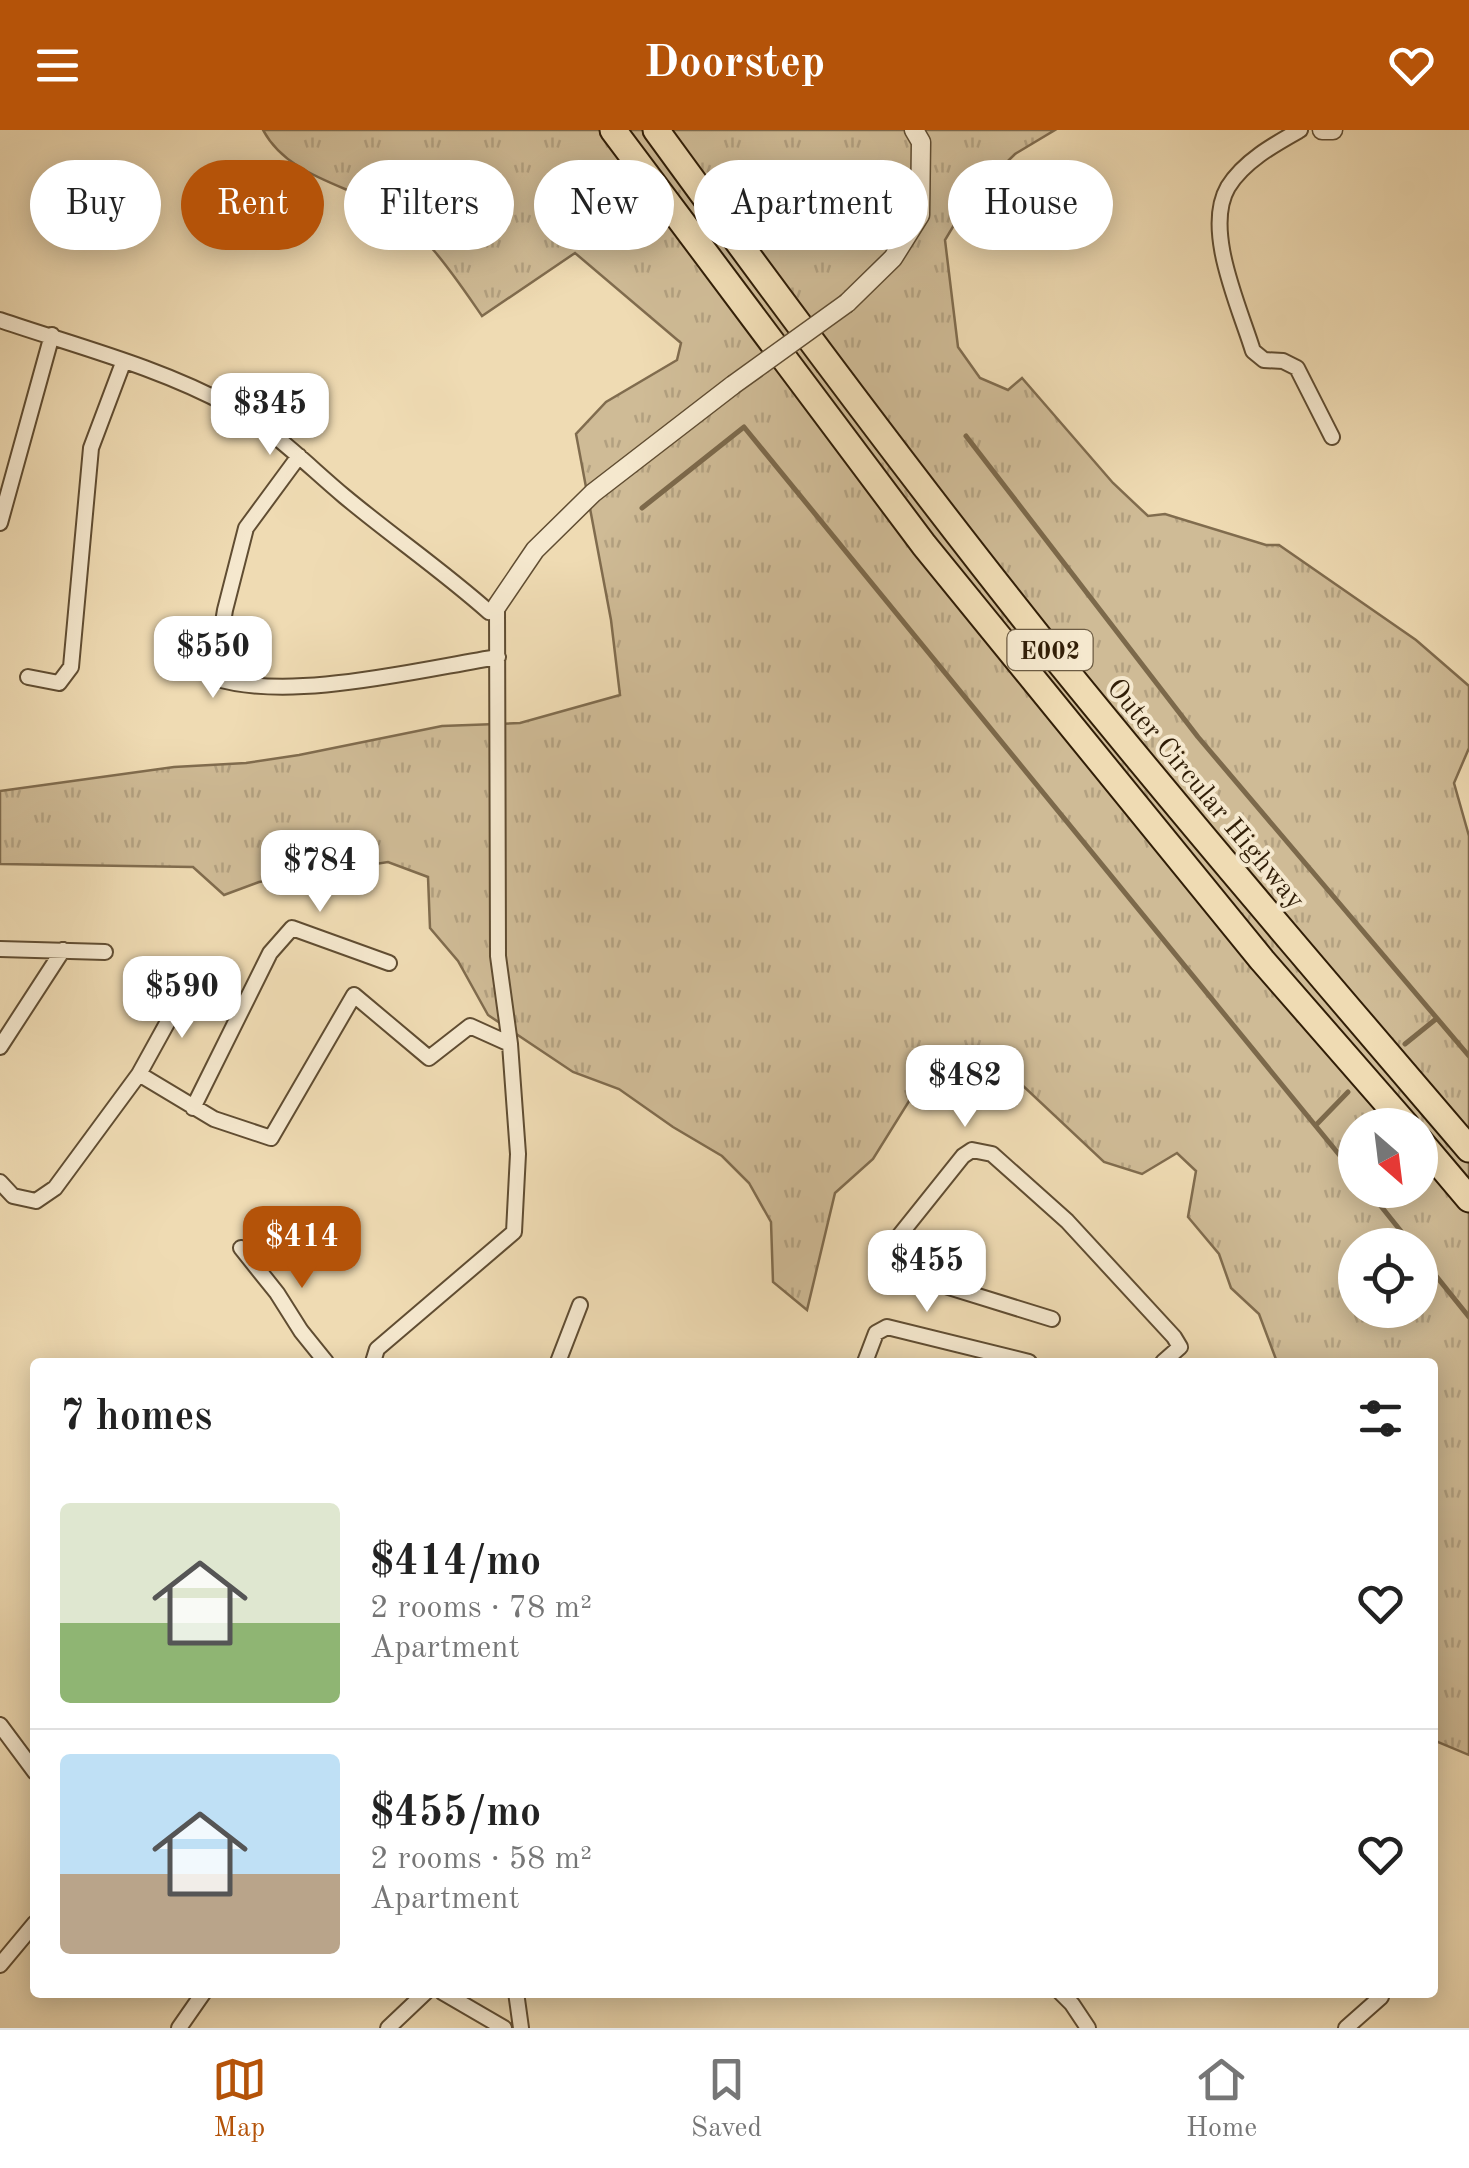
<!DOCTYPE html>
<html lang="en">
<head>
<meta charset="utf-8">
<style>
	body { margin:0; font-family:"Old Standard TT",serif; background:#f6f6f6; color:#222; height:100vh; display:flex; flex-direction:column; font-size:38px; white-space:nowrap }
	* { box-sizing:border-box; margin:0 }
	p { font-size:32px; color:#767676 }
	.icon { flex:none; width:55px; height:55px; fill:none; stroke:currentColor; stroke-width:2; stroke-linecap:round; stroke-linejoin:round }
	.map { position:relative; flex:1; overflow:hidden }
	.panel { position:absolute; left:30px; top:1228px; width:1408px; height:640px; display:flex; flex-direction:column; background:#fff; border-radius:10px; box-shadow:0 5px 25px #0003 }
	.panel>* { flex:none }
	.top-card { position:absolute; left:30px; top:30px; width:1410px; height:90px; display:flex; gap:20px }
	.needle { width:65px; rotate:152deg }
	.buttons { position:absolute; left:1338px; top:978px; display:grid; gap:20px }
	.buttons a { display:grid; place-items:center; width:100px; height:100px; border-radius:50%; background:#fff; box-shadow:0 5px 25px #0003; font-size:50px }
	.price { position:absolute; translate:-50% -85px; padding:0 22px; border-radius:20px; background:#fff; color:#222; font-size:32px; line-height:65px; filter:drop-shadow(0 2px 5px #0008) }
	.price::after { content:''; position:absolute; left:50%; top:60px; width:30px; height:22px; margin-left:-15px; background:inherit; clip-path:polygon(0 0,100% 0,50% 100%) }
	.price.on { background:#b45309; color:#fff }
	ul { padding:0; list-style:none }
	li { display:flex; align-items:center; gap:30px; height:250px; padding:0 30px }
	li+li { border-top:2px solid #e0e0e0 }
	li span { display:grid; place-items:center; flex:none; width:280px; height:200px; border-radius:10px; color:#555 }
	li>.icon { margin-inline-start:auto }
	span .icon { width:120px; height:120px; fill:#fffc; stroke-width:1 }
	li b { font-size:42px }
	h2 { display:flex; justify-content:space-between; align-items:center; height:120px; padding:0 30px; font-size:42px }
	.pill { padding:0 35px; border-radius:45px; background:#fff; box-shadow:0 5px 25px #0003; font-size:35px; line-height:90px }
	.pill.on { background:#b45309; color:#fff }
	header { display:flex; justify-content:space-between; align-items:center; height:130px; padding:0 30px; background:#b45309; color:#fff; font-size:45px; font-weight:700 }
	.tabs { display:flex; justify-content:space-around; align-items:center; height:140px; border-top:2px solid #e0e0e0; background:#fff; font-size:28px; color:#767676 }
	.tabs a { display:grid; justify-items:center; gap:5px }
	.tabs .on { color:#b45309 }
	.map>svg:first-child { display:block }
</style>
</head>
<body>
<header><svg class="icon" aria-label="menu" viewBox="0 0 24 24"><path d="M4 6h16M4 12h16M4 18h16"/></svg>Doorstep<svg class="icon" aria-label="heart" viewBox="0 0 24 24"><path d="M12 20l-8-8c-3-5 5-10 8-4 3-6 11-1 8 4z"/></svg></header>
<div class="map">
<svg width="1469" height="1898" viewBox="0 0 1469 1898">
	<defs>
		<pattern id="grass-tufts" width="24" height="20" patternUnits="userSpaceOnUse" patternTransform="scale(2.5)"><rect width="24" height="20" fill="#cfbb96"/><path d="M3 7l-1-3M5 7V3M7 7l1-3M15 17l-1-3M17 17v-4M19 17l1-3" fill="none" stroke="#b2a080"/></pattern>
	</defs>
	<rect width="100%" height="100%" fill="#efdbb3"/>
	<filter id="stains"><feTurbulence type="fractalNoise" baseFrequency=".002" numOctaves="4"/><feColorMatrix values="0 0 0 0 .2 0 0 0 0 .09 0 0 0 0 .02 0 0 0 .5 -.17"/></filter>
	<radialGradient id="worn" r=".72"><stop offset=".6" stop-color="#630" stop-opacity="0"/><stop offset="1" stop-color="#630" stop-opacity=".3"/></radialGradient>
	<path fill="url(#grass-tufts)" stroke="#806c4e" stroke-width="2.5" fill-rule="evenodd" d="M263,0h792l-40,24 -45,44 -25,42 13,107 22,31 28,12 14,-12 91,105 35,33 17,-2 101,31h13l137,95 53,46v62l-15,35 15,53v919l-36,-15 -1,-378h-155l-18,-48 -28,-26 -12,-34 -31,-37 8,-46 -19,-18 -35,21 -38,-12 -99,-93 -47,-21 -39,37 -46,74 -38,34 -28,117 -34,-28 -2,-60 -22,-39 -27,-27 -49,-29 -54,-38 -46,-17 -85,-57 -30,-54 -28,-33 -2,-51 -40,-15 -129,20 -35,13 -31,-28 -193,-3v-73l174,-24 72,-4 53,-8 143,-29 78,-3 100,-28 -9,-75 -35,-186 30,-32 71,-42 4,-17 -106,-90 -93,63c-25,-36 -58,-87 -98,-109 -41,-23 -97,-32 -121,-77zM1355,995h65v65h-65zM1355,1115h65v65h-65z"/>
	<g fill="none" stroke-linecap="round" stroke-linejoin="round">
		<path stroke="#7c694b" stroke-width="5" d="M966,306l232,301 271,319
			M642,378l102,-81 611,747
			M1405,914l31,-25
			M1316,995l32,-33
			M1368,1060l44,55
			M1420,1126l49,61"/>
		<defs>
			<path id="minor" d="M1300,0c-25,14 -56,31 -72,57 -25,43 12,121 25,164l11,9 19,1 14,7 35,69
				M0,190c76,26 159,47 230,86 44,24 77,59 114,90 48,40 99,75 145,116l8,-6 1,350 12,88 8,110 -4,78 -137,117 -4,13
				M299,326l-53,72 -21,82 -11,68c77,24 203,-8 284,-21
				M0,393l52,-188
				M28,547l31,6 12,-16 20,-219 32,-85
				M0,819l105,3
				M0,917l63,-97
				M139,944l75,45 57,19 83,-143 75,63 41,-32 40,18
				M193,978l77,-155 22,-25 97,35
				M0,1052l13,14 23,5 19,-13 84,-114 48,-87
				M241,1118l36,45 24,38 25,31
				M1052,1189l-155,-48 -8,-10 -2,-10 76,-95 9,-6 20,4 75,67 107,116 6,10 -17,15
				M558,1232l22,-57
				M865,1232l11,-29 11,-6 142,35
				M0,1595l35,47
				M0,1835l35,-42
				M442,1862l62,36
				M516,1862l5,36
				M1060,1862l12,12 16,24
				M179,1898l25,-36
				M388,1898l38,-36
				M1346,1898l35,-31 1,-5"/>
			<path id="tertiary" d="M1322,0h11
				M847,173l46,-45 27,-43 1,-73 -7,-12
				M497,476l38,-56 58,-57 140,-108"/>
			<path id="motorway" d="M613,0l311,415 338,415 144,165
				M656,0c131,180 264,359 403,532 134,165 272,326 410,487
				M1420,1011l49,58"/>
		</defs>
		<use href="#minor" stroke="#604d32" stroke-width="18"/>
		<use href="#tertiary" stroke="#604d32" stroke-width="21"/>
		<use href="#motorway" stroke="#311e07" stroke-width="29"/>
		<use href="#minor" stroke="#f5e8ce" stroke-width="14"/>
		<use href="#tertiary" stroke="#f5e8ce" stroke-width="18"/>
		<use href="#motorway" stroke="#efdbb3" stroke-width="25"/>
		<defs>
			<path id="tertiary-bridge" d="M733,255l114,-82"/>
		</defs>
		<use href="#tertiary-bridge" stroke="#604d32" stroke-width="21" stroke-linecap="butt"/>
		<use href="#tertiary-bridge" stroke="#f5e8ce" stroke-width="18"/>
	</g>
	<g text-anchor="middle" stroke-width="8" stroke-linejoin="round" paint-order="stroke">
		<rect fill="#f5e8ce" stroke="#6c5b43" stroke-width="2.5" x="1007.5" y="500" width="85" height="40" rx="8"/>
		<g font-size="25" font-weight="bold" fill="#311e07">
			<text x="1050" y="529">E002</text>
		</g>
		<g font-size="28" fill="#311e07" stroke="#f5e8ce">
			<text transform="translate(1207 663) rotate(50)" y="10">Outer Circular Highway</text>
		</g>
	</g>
	<rect width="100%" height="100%" filter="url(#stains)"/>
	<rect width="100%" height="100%" fill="url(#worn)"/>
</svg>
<div class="buttons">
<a><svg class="needle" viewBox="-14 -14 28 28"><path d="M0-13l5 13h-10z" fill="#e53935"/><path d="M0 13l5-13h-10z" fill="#767676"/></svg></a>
<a><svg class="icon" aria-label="locate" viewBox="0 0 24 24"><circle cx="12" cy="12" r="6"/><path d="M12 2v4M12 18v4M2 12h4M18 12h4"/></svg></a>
</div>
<b class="price" style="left:270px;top:328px">$345</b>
<b class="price" style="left:213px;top:571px">$550</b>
<b class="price" style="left:320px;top:785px">$784</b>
<b class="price" style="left:182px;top:911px">$590</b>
<b class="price" style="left:965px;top:1000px">$482</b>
<b class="price on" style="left:302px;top:1161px">$414</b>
<b class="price" style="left:927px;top:1185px">$455</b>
<div class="top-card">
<a class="pill">Buy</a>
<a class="pill on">Rent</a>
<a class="pill">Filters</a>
<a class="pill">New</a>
<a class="pill">Apartment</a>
<a class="pill">House</a>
</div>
<section class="panel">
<h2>7 homes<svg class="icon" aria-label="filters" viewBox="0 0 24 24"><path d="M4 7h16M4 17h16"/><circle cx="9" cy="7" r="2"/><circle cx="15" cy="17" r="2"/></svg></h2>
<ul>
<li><span style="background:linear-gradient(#dfe7d0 60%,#8fb573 0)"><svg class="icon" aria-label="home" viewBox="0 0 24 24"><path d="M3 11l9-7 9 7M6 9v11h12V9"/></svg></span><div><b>$414/mo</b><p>2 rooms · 78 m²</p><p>Apartment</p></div><svg class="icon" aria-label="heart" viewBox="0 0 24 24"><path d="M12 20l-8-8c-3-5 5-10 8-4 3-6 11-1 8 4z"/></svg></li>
<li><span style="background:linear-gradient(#bfe0f5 60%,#b9a48a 0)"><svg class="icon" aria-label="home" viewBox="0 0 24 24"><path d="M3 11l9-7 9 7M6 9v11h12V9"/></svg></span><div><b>$455/mo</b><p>2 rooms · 58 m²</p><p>Apartment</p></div><svg class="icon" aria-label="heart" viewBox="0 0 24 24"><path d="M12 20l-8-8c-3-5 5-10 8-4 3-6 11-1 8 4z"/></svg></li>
</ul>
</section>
</div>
<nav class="tabs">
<a class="on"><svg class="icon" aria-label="map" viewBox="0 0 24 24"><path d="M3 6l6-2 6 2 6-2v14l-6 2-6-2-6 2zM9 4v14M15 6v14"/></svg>Map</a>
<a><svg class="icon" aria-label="saved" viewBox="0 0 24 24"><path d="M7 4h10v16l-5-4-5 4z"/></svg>Saved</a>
<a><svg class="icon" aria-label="home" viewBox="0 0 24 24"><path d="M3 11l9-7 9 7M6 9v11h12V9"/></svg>Home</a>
</nav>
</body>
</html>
